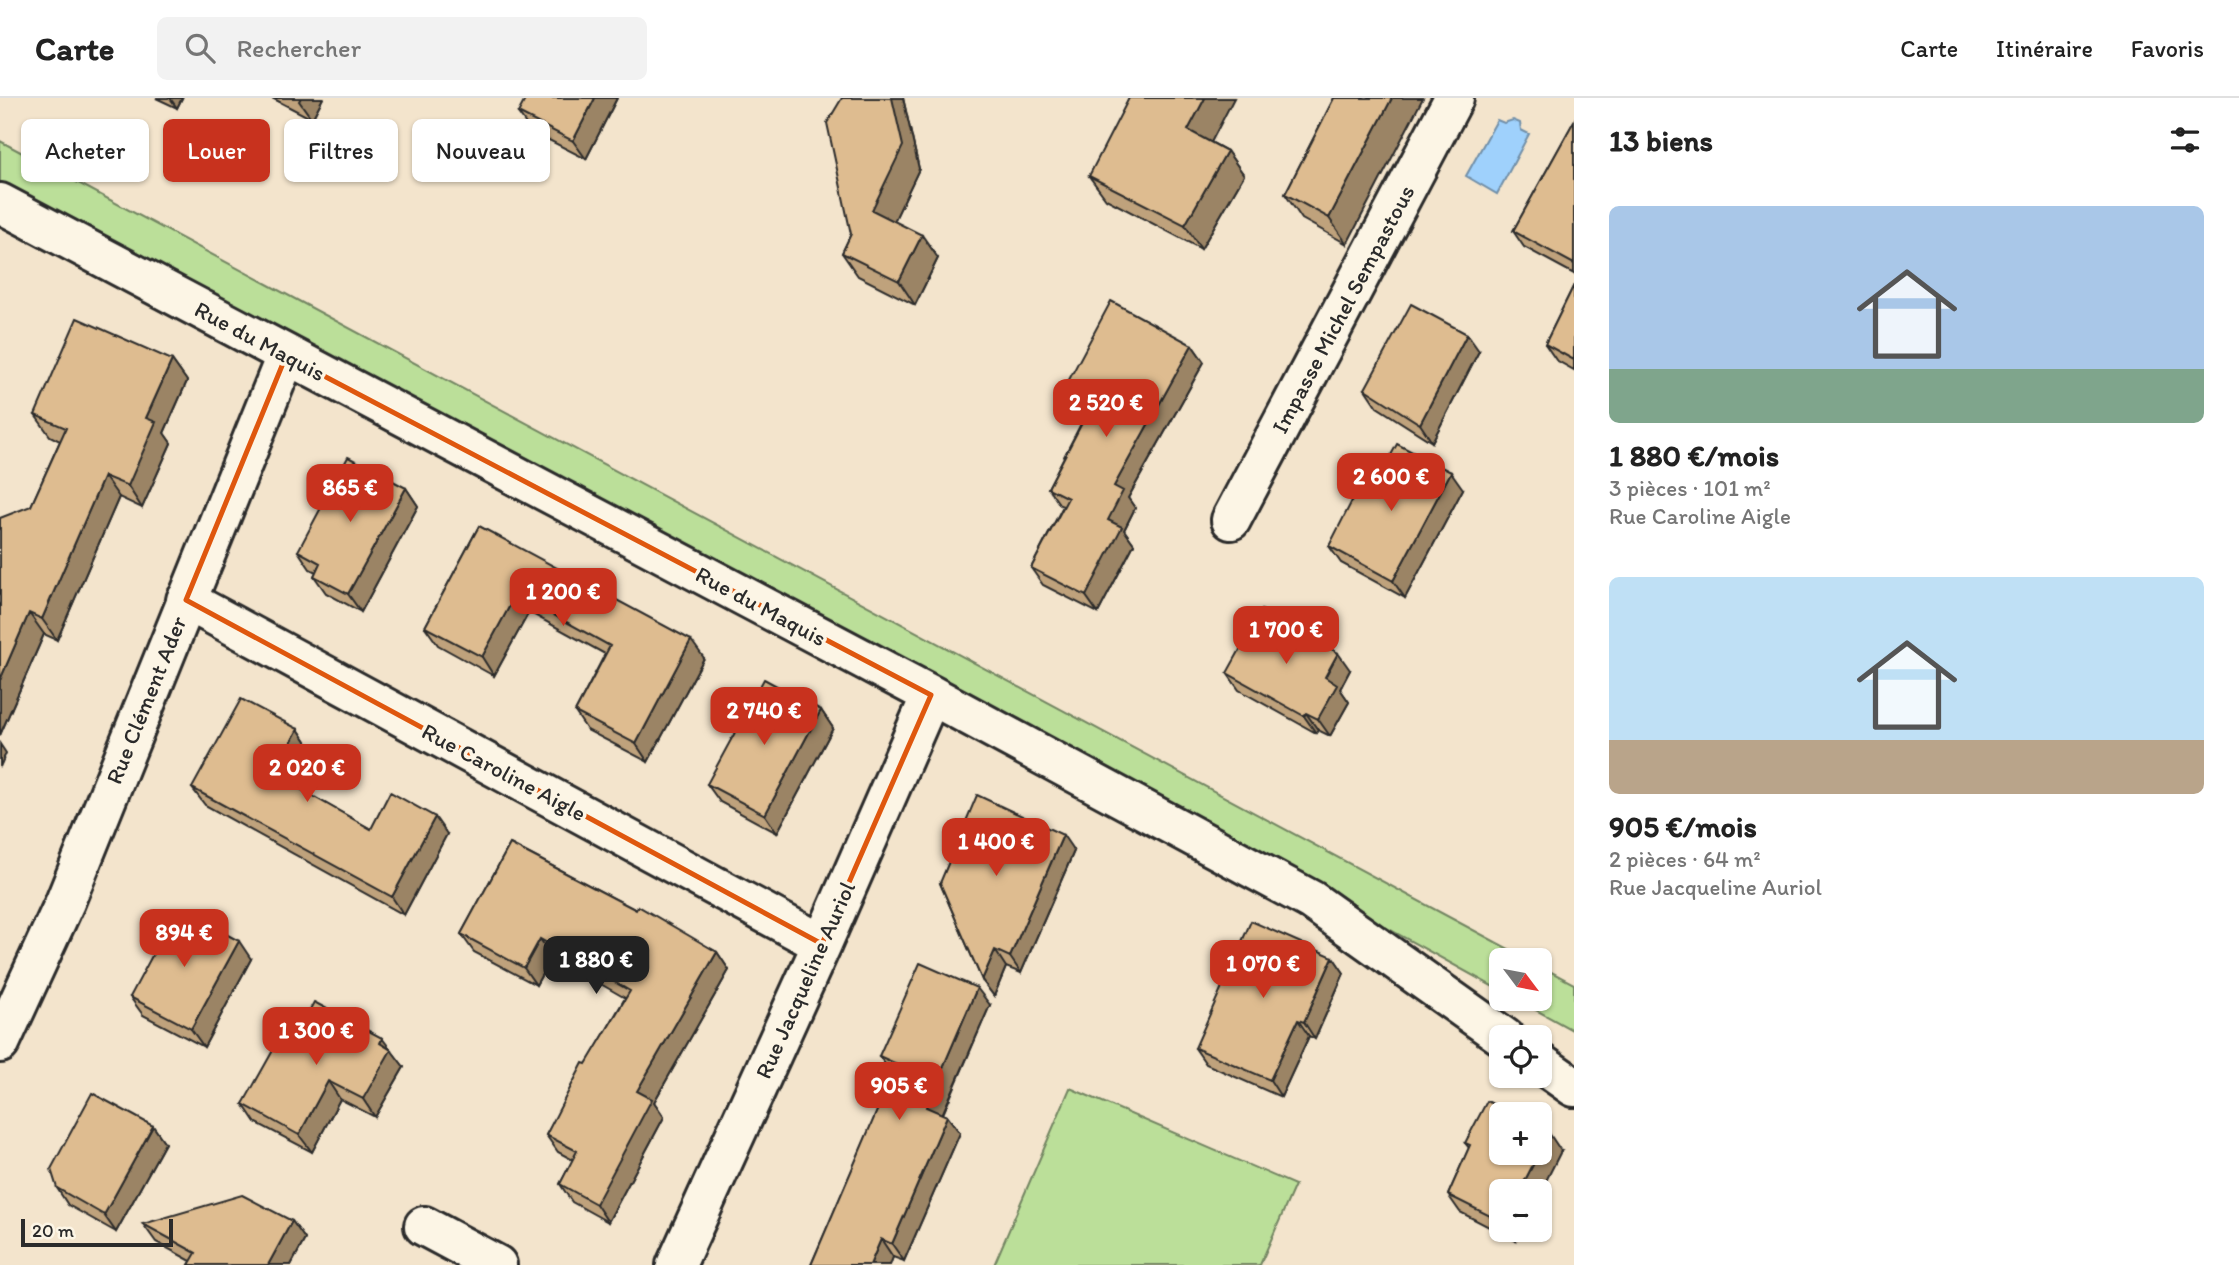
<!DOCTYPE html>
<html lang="fr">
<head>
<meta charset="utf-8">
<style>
	body { margin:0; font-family:Itim,sans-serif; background:#f2f2f2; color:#222; height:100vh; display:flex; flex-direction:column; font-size:26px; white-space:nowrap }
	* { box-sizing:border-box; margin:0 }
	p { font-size:23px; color:#767676 }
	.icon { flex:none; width:38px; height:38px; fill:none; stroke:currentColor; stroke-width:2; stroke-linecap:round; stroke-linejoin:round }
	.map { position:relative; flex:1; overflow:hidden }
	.drawer { display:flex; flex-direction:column; background:#fff; width:665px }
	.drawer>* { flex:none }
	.top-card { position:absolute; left:21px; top:21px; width:665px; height:63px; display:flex; gap:14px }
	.needle { width:46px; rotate:122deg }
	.fabs { position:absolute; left:1489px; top:850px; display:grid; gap:14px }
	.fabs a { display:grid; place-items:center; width:63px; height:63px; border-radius:10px; background:#fff; box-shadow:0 2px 5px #0004; font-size:35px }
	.scale { position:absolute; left:21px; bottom:18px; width:152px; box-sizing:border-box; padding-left:7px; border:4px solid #2b2b2b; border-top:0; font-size:19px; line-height:24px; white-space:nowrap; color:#2b2b2b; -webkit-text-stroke:5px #fcf5e5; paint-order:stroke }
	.price { position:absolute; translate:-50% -60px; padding:0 16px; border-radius:14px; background:#c8321e; color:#fff; font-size:23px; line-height:46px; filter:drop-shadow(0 2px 4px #0008) }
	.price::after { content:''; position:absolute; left:50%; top:42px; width:21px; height:16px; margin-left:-10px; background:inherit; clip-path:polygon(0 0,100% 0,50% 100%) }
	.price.current { background:#222; color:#fff }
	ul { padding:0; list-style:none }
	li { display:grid; align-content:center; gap:14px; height:371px; padding:0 35px }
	li span { display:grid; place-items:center; height:217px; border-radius:10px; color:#555 }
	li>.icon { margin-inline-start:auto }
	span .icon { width:126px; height:126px; fill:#fffc; stroke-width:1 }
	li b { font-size:30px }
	h2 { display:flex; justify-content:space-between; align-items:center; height:84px; padding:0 35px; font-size:30px }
	.chip { padding:0 24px; border-radius:10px; background:#fff; box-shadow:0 2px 5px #0004; font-size:24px; line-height:63px }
	.chip.current { background:#c8321e; color:#fff }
	header { display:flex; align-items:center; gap:42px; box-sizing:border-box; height:98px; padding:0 35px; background:#fff; border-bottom:2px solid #e0e0e0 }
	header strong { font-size:33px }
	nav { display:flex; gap:38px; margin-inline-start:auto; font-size:24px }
	.search { width:490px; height:63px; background:#f2f2f2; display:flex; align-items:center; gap:18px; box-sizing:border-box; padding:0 24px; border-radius:10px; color:#767676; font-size:26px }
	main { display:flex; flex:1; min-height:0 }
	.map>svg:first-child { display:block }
</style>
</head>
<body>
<header>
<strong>Carte</strong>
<div class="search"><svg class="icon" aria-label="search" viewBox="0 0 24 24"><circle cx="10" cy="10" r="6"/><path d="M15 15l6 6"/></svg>Rechercher</div>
<nav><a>Carte</a><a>Itinéraire</a><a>Favoris</a></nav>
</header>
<main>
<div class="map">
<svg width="1574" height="1167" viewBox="0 0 1574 1167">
	<rect width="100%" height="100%" fill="#f3e4cc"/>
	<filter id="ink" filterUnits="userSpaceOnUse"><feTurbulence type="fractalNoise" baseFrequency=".0143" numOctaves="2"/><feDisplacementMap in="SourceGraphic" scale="14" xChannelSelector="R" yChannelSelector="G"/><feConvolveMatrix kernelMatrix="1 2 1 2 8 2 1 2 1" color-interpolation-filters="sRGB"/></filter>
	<g filter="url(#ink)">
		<path fill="#bbdf99" stroke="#738562" stroke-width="2" d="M0,43l1531,820h-29l-1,30 -116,-64 -84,-55 -1301,-688z
			M1540,868l34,18v47l-58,-32h24z
			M1070,990l225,97 -35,80h-266z"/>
		<path fill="#9fd1fc" stroke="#718fa8" stroke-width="2" d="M1497,22l7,3 9,-3 7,3 1,7 8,4 -32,60 -31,-18z"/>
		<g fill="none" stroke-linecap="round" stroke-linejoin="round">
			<defs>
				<path id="street" d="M0,105l931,492 380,205 194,138
					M1231,422l223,-422
					M186,502l636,344
					M0,945l65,-141 221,-546
					M1540,965l34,24
					M424,1128l73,39
					M676,1167l146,-321 109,-249"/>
			</defs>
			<use href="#street" stroke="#2b2b2b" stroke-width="44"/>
			<use href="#street" stroke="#fcf5e5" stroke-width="38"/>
		</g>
		<path fill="#bfa27c" stroke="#2b2b2b" stroke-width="2" d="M156,0h26l-5,10z
			M272,0h51l-11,21z
			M617,0l-31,61 -55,-28 -13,-18z
			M842,0h61l16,71 -25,52 44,37 -23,47 -57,-29 -16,-23 9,-19z
			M1334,0l13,146 -45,-25 -17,-25z
			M1574,23v153l-50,-27 -11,-16z
			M1211,44l16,9 17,24 -43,74 -95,-50 -17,-23z
			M1574,187v85l-18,-10 -11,-16z
			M1192,247l12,17 -76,136 7,10 -11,22 10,14 -36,69 -55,-28 -12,-17 32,-62 -3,-1 -12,-17 39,-76 -12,-6 -11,-17z
			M1479,253l-47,91 -55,-35 -12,-18z
			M172,262l15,21 -23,52 7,10 -29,65 -23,-11 -62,143 -13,-6 -44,101 31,-229 29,-65 -10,-5 -15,-21z
			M406,390l12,18 -57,106 -35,-19 -12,-17 2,-4 -6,-3 -12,-18z
			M1463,391l-58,109 -64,-35 -12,-17 39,-49z
			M479,428l225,132 -56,104 -61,-32 -12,-18 30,-58 -76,-42 -35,64 -56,-31 -13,-18z
			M1350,572l-10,19 9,13 -19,34 -12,-6 -2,3 -77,-43 -12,-17z
			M821,612l12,18 -56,105 -57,-31 -13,-18z
			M298,631l12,18 -20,37 81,45 76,5 -43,81 -199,-110 -13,-17z
			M510,746l207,108 12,18 -75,132 10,15 -56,105 -36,-20 -12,-18 13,-24 -15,-8 -12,-17 79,-137 -73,-42 -16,29 -62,-33 -13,-18z
			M1074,753l-53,122 -15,-6 -12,29 -12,-16 -42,-97z
			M1333,859l11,16 -29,66 -6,-3 -28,61 -75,-33 -11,-16z
			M251,861l-47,88 -61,-32 -13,-18z
			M990,907l-47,109 4,2 13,17 -56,128 -11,-4 -3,8h-79l82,-190 -14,-19z
			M296,937l93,14 2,1 13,17 -29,50 -35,-18 -28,53 -57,-30 -12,-18z
			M153,1028l12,17 -49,89 -48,-27 -11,-17z
			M1465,1045l96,8 -59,41v38h19l-5,11 -56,-29 -12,-17 21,-47z
			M292,1123l13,18 -14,26h-102l2,-4 -35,-19 -13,-18z"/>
		<path fill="#9b8465" stroke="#2b2b2b" stroke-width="2" d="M170,0h12l-5,10z
			M301,0h22l-11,21 -13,-18z
			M595,0h22l-31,61 -13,-18z
			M892,0h11l16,71 -31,65 -16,-24z
			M1205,0h29l-29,56 -17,-24z
			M1392,0h31l-76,146 -18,-26z
			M1227,53l17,24 -43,74 -16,-24z
			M922,137l16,23 -23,47 -16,-24z
			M1467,236l12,17 -47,91 -12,-18z
			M1192,247l12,17 -76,136 7,10 -11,22 10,14 -36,69 -12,-17 22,-76 6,-34z
			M172,262l15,21 -23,52 7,10 -29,65 -14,-22 18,-68z
			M1451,374l12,17 -58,109 -12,-17z
			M104,378l15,21 -62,143 -15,-21z
			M406,390l12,18 -57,106 -13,-18z
			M516,496l13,18 -35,64 -12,-19z
			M29,515l15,21 -44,101v-55z
			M691,542l13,18 -56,104 -12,-18z
			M1338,555l12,17 -10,19 9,13 -19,34 -12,-17 7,-42z
			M821,612l12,18 -56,105 -12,-18z
			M1306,615l12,17 -2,3 -12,-17z
			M298,631l12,18 -24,45 -12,-18z
			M0,646l6,9 -6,14z
			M435,719l12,17 -43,81 -12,-18z
			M1063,737l11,16 -53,122 -11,-16z
			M540,841l12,17 -16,29 -12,-17z
			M239,843l12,18 -47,88 -13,-18z
			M995,852l11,17 -12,29 -12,-16z
			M717,854l12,18 -75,132 10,15 -56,105 -12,-18 41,-113z
			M1333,859l11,16 -29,66 -11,-17z
			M977,890l13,17 -52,119 -12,-17z
			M1298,922l11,16 -28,61 -11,-17z
			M382,940l22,29 -29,50 -12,-18z
			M328,983l12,18 -28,53 -13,-17z
			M947,1018l13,17 -56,128 -12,-17z
			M153,1028l12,17 -49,89 -12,-17z
			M1549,1035l12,18 -21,42 -21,-1 20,-39h1v-2z
			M292,1123l13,18 -14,26h-23z
			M1509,1132h12l-5,11z
			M881,1141l12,18 -3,8h-20z"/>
		<path fill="#debc90" stroke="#2b2b2b" stroke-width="2" d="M526,0h69l-22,43 -55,-28z
			M842,0h50l11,48 -31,64 50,25 -23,46 -57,-28 9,-19 -24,-111z
			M1129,0h76l-17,32 39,21 -42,74 -96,-49z
			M1334,0h58l-63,120 -44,-24z
			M1574,23v143l-61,-33z
			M1574,187v75l-29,-16z
			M1111,203l81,44 -78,141 9,5 -15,29 14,7 -36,69 -55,-28 37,-70 -20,-10 44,-84 -28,-15z
			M1411,206l56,30 -47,90 -55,-35z
			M77,220l95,42 -26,58 10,4 -28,64 -24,-10 -62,143 -13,-6 -29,67v-162l31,-12 35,-78 -31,-13z
			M1397,346l54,28 -58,109 -64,-35 28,-55 11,6z
			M348,359l58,31 -58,106 -34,-18 6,-13 -22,-12z
			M479,428l212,114 -55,104 -61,-32 35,-66 -94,-52 -34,63 -57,-30z
			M1262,512l76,43 -13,24 12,8 -19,34 -12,-6 -2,3 -77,-43z
			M764,581l57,31 -56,105 -58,-31z
			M241,601l57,30 -24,45 97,55 19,-37 45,25 -43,80 -200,-109z
			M977,697l86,40 -53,122 -15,-7 -13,30 -42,-97z
			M510,746l126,66 2,-4 79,46 -80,139 15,8 -56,105 -36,-20 17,-33 -31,-16 37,-72 3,1 44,-73 -90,-52 -16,29 -63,-34z
			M190,817l49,26 -48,88 -61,-32 41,-77z
			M1251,823l82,36 -29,65 -6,-2 -28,60 -75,-32z
			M920,865l57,25 -51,119 21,9 -55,128 -11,-5 -11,26h-59l86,-201 -18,-8z
			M314,904l68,36 -2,5 11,7 -28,49 -35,-18 -29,54 -56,-31 42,-75 11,6z
			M92,995l61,33 -49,89 -47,-27 -6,-19z
			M1487,1003l27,14h-12v38h37l-20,39h-17v30l-54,-27 22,-50 -5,-2z
			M1540,1031l9,4 -9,18z
			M242,1097l50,26 -24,44h-79l7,-12 -53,-29z"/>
	</g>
	<path fill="none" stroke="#df570e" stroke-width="5" stroke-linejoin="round" d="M286,258l645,339 -109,249 -636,-344z"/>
	<g text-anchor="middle" stroke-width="7" stroke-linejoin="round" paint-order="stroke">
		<g font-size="23" fill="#2b2b2b" stroke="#fcf5e5">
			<text transform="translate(1343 211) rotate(-62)" y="8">Impasse Michel Sempastous</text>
			<text transform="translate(260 243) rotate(28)" y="8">Rue du Maquis</text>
			<text transform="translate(761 508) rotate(28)" y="8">Rue du Maquis</text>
			<text transform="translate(146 602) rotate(-68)" y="8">Rue Clément Ader</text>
			<text transform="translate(504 674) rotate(28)" y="8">Rue Caroline Aigle</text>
			<text transform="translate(805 882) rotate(-66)" y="8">Rue Jacqueline Auriol</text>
		</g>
	</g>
</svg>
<div class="fabs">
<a><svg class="needle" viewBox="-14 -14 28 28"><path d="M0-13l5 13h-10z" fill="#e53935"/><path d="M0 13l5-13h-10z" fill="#767676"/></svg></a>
<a><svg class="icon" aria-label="locate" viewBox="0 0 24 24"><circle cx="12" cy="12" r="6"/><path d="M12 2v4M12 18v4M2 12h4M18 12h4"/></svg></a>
<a>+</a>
<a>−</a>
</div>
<div class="scale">20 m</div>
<b class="price" style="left:1106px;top:341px">2 520 €</b>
<b class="price" style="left:1391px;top:415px">2 600 €</b>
<b class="price" style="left:350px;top:426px">865 €</b>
<b class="price" style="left:563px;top:530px">1 200 €</b>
<b class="price" style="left:1286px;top:568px">1 700 €</b>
<b class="price" style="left:764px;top:649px">2 740 €</b>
<b class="price" style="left:307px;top:706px">2 020 €</b>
<b class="price" style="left:996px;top:780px">1 400 €</b>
<b class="price" style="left:184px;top:871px">894 €</b>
<b class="price current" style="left:596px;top:898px">1 880 €</b>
<b class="price" style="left:1263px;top:902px">1 070 €</b>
<b class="price" style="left:316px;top:969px">1 300 €</b>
<b class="price" style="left:899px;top:1024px">905 €</b>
<div class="top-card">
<a class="chip">Acheter</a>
<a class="chip current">Louer</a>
<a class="chip">Filtres</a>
<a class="chip">Nouveau</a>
</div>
</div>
<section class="drawer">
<h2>13 biens<svg class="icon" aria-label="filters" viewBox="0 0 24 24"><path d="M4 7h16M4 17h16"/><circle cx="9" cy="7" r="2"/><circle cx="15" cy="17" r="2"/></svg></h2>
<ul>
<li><span style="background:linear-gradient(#a9c7e8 75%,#7fa58c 0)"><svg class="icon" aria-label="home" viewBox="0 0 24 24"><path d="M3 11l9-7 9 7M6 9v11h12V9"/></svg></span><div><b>1 880 €/mois</b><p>3 pièces · 101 m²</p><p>Rue Caroline Aigle</p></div></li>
<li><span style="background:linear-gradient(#bfe0f5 75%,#b9a48a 0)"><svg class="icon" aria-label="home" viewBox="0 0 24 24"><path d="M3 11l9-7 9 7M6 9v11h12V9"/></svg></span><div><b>905 €/mois</b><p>2 pièces · 64 m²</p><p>Rue Jacqueline Auriol</p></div></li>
</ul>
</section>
</main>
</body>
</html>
